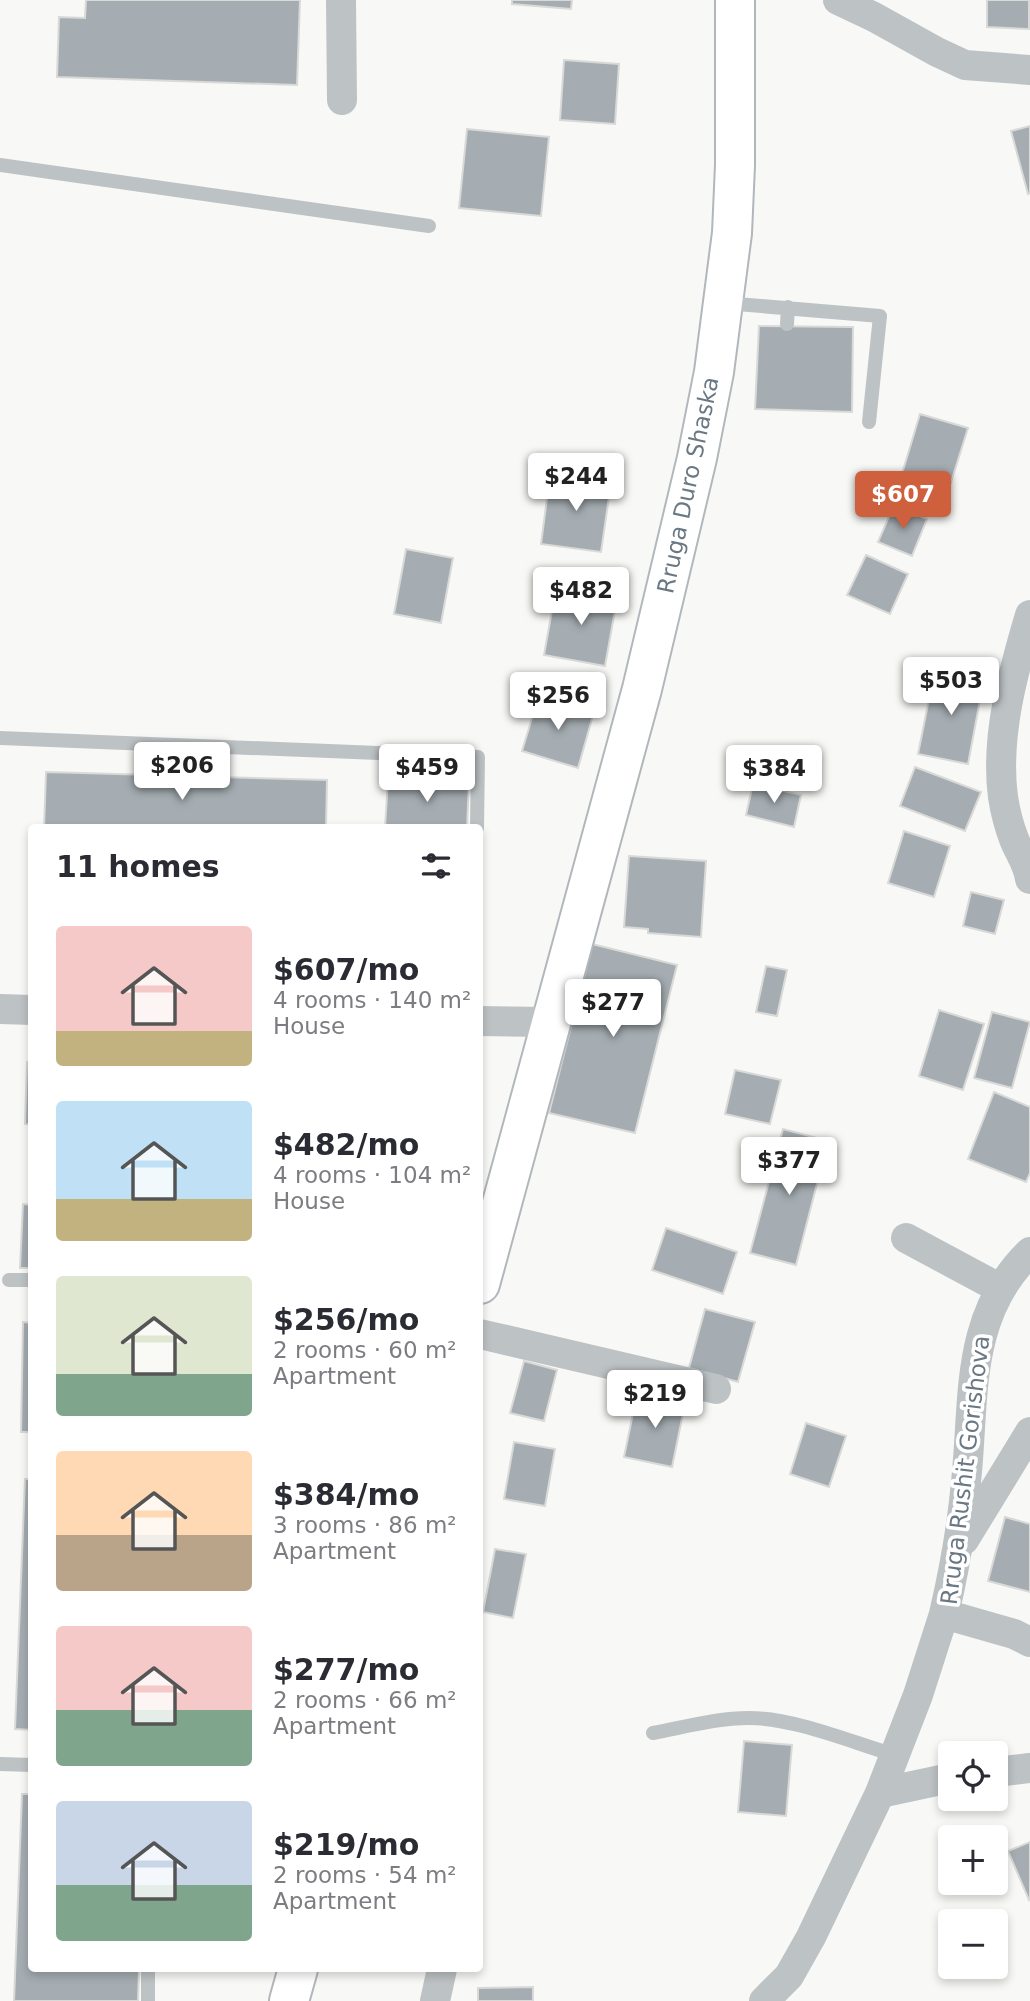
<!DOCTYPE html>
<html lang="en">
<head>
<meta charset="utf-8">
<style>
	body { margin:0; font-family:"DejaVu Sans",sans-serif; background:#f7f7f7; color:#2b2b33; height:100vh; display:flex; flex-direction:column; font-size:26px; white-space:nowrap }
	* { box-sizing:border-box; margin:0 }
	p { font-size:23px; color:#7c7c81 }
	.icon { flex:none; width:38px; height:38px; fill:none; stroke:currentColor; stroke-width:2; stroke-linecap:round; stroke-linejoin:round }
	.map { position:relative; flex:1; overflow:hidden }
	.drawer { position:absolute; left:28px; top:824px; width:455px; height:1148px; display:flex; flex-direction:column; background:#fff; border-radius:7px; box-shadow:0 4px 10px #0003 }
	.drawer>* { flex:none }
	.buttons { position:absolute; left:938px; top:1741px; display:grid; gap:14px }
	.buttons a { display:grid; place-items:center; width:70px; height:70px; border-radius:7px; background:#fff; box-shadow:0 4px 10px #0003; font-size:35px }
	.price { position:absolute; translate:-50% -60px; padding:0 16px; border-radius:7px; background:#fff; color:#222; font-size:23px; line-height:46px; filter:drop-shadow(0 2px 4px #0008) }
	.price::after { content:''; position:absolute; left:50%; top:42px; width:21px; height:16px; margin-left:-10px; background:inherit; clip-path:polygon(0 0,100% 0,50% 100%) }
	.price.selected { background:#cf603e; color:#fff }
	ul { padding:0; list-style:none }
	li { display:flex; align-items:center; gap:21px; height:175px; padding:0 28px }
	li span { display:grid; place-items:center; flex:none; width:196px; height:140px; border-radius:7px; color:#555 }
	li>.icon { margin-inline-start:auto }
	span .icon { width:84px; height:84px; fill:#fffc; stroke-width:1 }
	li b { font-size:30px }
	h2 { display:flex; justify-content:space-between; align-items:center; height:84px; padding:0 28px; font-size:30px }
	.map>svg:first-child { display:block }
</style>
</head>
<body>
<div class="map">
<svg width="1030" height="2001" viewBox="0 0 1030 2001">
	<rect width="100%" height="100%" fill="#f8f8f6"/>
	<path fill="#a5adb2" stroke="#d9d9d8" stroke-width="2" d="M86,0h214l-3,85 -240,-8 2,-60 26,1z
		M512,0h60l-1,9 -59,-5z
		M987,0h42v29l-42,-2z
		M564,60l55,4 -4,60 -55,-4z
		M1030,126v67l-2,1 -17,-63z
		M467,129l82,8 -8,79 -82,-8z
		M759,326l94,1 -1,85 -97,-3z
		M920,414l48,14 -20,64 -47,-15z
		M550,475l61,8 -10,69 -60,-8z
		M894,505l33,14 -15,37 -34,-14z
		M406,549l47,9 -12,65 -47,-9z
		M866,555l42,19 -18,40 -43,-19z
		M556,588l61,11 -12,67 -61,-11z
		M935,669l49,10 -16,85 -50,-10z
		M539,695l55,17 -16,56 -56,-17z
		M915,767l66,25 -16,39 -65,-25z
		M46,772l281,8 -1,48h-282z
		M388,778l81,5 -2,45h-82z
		M753,784l48,11 -7,32 -48,-12z
		M904,831l46,15 -16,51 -46,-14z
		M629,856l77,5 -5,76 -53,-4v-4l-24,-2z
		M971,892l33,8 -9,34 -32,-8z
		M592,944l85,21 -42,168 -86,-20z
		M766,966l21,4 -10,46 -21,-4z
		M939,1010l45,14 -21,66 -44,-14z
		M992,1012l38,10 -18,66 -38,-10z
		M27,1062h5v63l-7,-1z
		M735,1070l46,10 -11,44 -45,-10z
		M994,1092l36,15v66l-4,9 -58,-23z
		M783,1129l45,12 -32,124 -46,-12z
		M23,1204l9,1v63h-12z
		M666,1228l71,24 -14,42 -71,-24z
		M705,1309l50,13 -17,60 -49,-14z
		M23,1322l9,1v109h-11z
		M524,1361l33,9 -13,51 -34,-8z
		M637,1394l48,10 -13,63 -48,-10z
		M806,1423l40,13 -17,51 -39,-13z
		M514,1442l41,7 -10,57 -41,-7z
		M25,1479h7v251l-17,-1z
		M1005,1517l25,7v68l-42,-11z
		M495,1549l31,5 -13,64 -30,-6z
		M744,1741l48,4 -6,71 -48,-4z
		M22,1794h10v175h107l-1,32h-124z
		M1030,1842v57l-1,1 -21,-49z
		M533,1987v14h-55v-13z"/>
	<g fill="none" stroke-linecap="round" stroke-linejoin="round">
		<defs>
			<path id="secondary" d="M480,1284l162,-595 55,-231 17,-86 18,-139 3,-68v-165
				M289,2001l9,-32"/>
		</defs>
		<use href="#secondary" stroke="#b2b7bb" stroke-width="42"/>
		<path stroke="#bdc2c5" stroke-width="14" d="M0,165l429,61
			M725,303l155,13 -11,106
			M787,324l1,-17
			M0,738l478,19 -1,71
			M9,1280h23
			M653,1733c32,-6 64,-15 96,-15 45,0 102,24 146,37
			M0,1764l32,1
			M148,2001v-32"/>
		<path stroke="#bdc2c5" stroke-width="30" d="M341,0l1,100
			M838,0l36,17 63,35 28,13 65,5
			M1030,615c-17,57 -35,122 -27,182 2,13 6,29 11,42 5,13 14,25 16,40
			M0,1009l32,1
			M480,1021l70,1
			M906,1238l95,51
			M1030,1252c-66,64 -55,146 -64,230 -4,45 -12,89 -22,132l70,20 16,8
			M480,1334l236,55
			M964,1540l66,-108
			M996,1772l34,-4
			M880,1793l38,-98 26,-81
			M435,2001l7,-32
			M764,2001l25,-25 22,-39 69,-144 70,-15"/>
		<use href="#secondary" stroke="#fff" stroke-width="38"/>
	</g>
	<g text-anchor="middle" stroke-width="7" stroke-linejoin="round" paint-order="stroke">
		<g font-size="23" fill="#6a7883" stroke="#fff">
			<text transform="translate(688 485) rotate(-78)" y="8">Rruga Duro Shaska</text>
			<text transform="translate(965 1470) rotate(-83)" y="8">Rruga Rushit Gorishova</text>
		</g>
	</g>
</svg>
<div class="buttons">
<a><svg class="icon" aria-label="locate" viewBox="0 0 24 24"><circle cx="12" cy="12" r="6"/><path d="M12 2v4M12 18v4M2 12h4M18 12h4"/></svg></a>
<a>+</a>
<a>−</a>
</div>
<b class="price" style="left:576px;top:513px">$244</b>
<b class="price selected" style="left:903px;top:531px">$607</b>
<b class="price" style="left:581px;top:627px">$482</b>
<b class="price" style="left:951px;top:717px">$503</b>
<b class="price" style="left:558px;top:732px">$256</b>
<b class="price" style="left:182px;top:802px">$206</b>
<b class="price" style="left:427px;top:804px">$459</b>
<b class="price" style="left:774px;top:805px">$384</b>
<b class="price" style="left:613px;top:1039px">$277</b>
<b class="price" style="left:789px;top:1197px">$377</b>
<b class="price" style="left:655px;top:1430px">$219</b>
<section class="drawer">
<h2>11 homes<svg class="icon" aria-label="filters" viewBox="0 0 24 24"><path d="M4 7h16M4 17h16"/><circle cx="9" cy="7" r="2"/><circle cx="15" cy="17" r="2"/></svg></h2>
<ul>
<li><span style="background:linear-gradient(#f6c9c9 75%,#c2b280 0)"><svg class="icon" aria-label="home" viewBox="0 0 24 24"><path d="M3 11l9-7 9 7M6 9v11h12V9"/></svg></span><div><b>$607/mo</b><p>4 rooms · 140 m²</p><p>House</p></div></li>
<li><span style="background:linear-gradient(#bfe0f5 70%,#c2b280 0)"><svg class="icon" aria-label="home" viewBox="0 0 24 24"><path d="M3 11l9-7 9 7M6 9v11h12V9"/></svg></span><div><b>$482/mo</b><p>4 rooms · 104 m²</p><p>House</p></div></li>
<li><span style="background:linear-gradient(#dfe7d0 70%,#7fa58c 0)"><svg class="icon" aria-label="home" viewBox="0 0 24 24"><path d="M3 11l9-7 9 7M6 9v11h12V9"/></svg></span><div><b>$256/mo</b><p>2 rooms · 60 m²</p><p>Apartment</p></div></li>
<li><span style="background:linear-gradient(#ffd9b3 60%,#b9a48a 0)"><svg class="icon" aria-label="home" viewBox="0 0 24 24"><path d="M3 11l9-7 9 7M6 9v11h12V9"/></svg></span><div><b>$384/mo</b><p>3 rooms · 86 m²</p><p>Apartment</p></div></li>
<li><span style="background:linear-gradient(#f6c9c9 60%,#7fa58c 0)"><svg class="icon" aria-label="home" viewBox="0 0 24 24"><path d="M3 11l9-7 9 7M6 9v11h12V9"/></svg></span><div><b>$277/mo</b><p>2 rooms · 66 m²</p><p>Apartment</p></div></li>
<li><span style="background:linear-gradient(#c9d6e8 60%,#7fa58c 0)"><svg class="icon" aria-label="home" viewBox="0 0 24 24"><path d="M3 11l9-7 9 7M6 9v11h12V9"/></svg></span><div><b>$219/mo</b><p>2 rooms · 54 m²</p><p>Apartment</p></div></li>
</ul>
</section>
</div>
</body>
</html>
